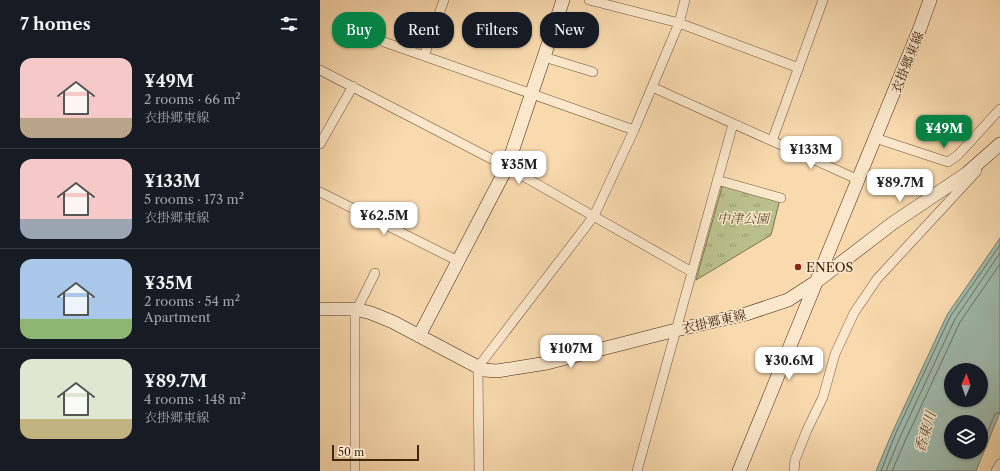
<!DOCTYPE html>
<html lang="en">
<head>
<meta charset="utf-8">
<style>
	body { margin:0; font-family:"Libre Caslon Text","Noto Serif JP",serif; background:#242831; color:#f1f3f6; height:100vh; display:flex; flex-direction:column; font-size:15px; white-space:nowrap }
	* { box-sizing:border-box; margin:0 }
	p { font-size:13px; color:#9ea1a6 }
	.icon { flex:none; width:22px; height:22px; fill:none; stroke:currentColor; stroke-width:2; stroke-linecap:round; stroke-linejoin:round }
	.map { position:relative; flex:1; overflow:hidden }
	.side { display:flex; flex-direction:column; background:#171b24; width:320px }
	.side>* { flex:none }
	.banner { position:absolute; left:12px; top:12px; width:380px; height:36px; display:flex; gap:8px }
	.needle { width:26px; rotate:2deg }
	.fabs { position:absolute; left:624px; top:363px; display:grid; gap:8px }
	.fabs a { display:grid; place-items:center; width:44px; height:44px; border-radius:50%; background:#171b24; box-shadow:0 1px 3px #0004; font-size:20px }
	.scale { position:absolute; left:12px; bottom:10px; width:87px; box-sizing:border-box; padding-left:4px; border:2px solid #3f270e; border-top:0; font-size:11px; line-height:14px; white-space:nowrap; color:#3f270e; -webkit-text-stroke:3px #fbe7cb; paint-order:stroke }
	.price { position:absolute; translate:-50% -34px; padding:0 9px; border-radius:8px; background:#fff; color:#222; font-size:13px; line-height:26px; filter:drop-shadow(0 1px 2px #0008) }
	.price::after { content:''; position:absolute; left:50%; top:24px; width:12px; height:9px; margin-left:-6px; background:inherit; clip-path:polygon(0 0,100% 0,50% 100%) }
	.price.selected { background:#0b8043; color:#fff }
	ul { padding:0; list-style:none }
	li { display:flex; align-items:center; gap:12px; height:100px; padding:0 20px }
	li+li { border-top:1px solid #363941 }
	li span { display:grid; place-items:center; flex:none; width:112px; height:80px; border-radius:12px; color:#555 }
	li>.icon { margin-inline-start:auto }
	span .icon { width:48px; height:48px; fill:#fffc; stroke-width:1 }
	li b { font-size:17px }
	h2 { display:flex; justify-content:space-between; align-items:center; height:48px; padding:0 20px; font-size:17px }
	.tag { padding:0 14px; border-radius:16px; background:#171b24; box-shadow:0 1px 3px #0004; font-size:14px; line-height:36px }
	.tag.selected { background:#0b8043; color:#fff }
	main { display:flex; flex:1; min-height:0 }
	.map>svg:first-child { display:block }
</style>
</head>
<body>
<main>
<section class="side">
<h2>7 homes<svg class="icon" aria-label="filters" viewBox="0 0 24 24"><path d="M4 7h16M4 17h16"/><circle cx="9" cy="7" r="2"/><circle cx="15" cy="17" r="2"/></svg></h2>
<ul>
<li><span style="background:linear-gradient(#f6c9c9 75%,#b9a48a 0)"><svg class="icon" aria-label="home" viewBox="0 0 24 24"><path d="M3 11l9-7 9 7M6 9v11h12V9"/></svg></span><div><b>¥49M</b><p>2 rooms · 66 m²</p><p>衣掛郷東線</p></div></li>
<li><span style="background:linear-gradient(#f6c9c9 75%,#9aa5b1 0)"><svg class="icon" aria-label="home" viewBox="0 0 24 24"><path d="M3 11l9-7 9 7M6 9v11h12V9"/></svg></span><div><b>¥133M</b><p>5 rooms · 173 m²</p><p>衣掛郷東線</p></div></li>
<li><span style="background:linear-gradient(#a9c7e8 75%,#8fb573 0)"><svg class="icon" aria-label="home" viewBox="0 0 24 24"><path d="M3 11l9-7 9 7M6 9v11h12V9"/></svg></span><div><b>¥35M</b><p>2 rooms · 54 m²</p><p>Apartment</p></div></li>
<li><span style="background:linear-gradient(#dfe7d0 75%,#c2b280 0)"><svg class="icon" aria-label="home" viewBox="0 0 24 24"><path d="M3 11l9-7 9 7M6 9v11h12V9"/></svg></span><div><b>¥89.7M</b><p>4 rooms · 148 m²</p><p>衣掛郷東線</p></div></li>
</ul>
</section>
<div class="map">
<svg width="680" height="471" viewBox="0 0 680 471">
	<defs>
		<pattern id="grass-tufts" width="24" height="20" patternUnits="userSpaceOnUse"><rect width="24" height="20" fill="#bac08d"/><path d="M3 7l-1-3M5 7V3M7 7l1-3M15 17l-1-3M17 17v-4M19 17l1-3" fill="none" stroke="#999c72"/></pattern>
	</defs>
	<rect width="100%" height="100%" fill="#f9daaf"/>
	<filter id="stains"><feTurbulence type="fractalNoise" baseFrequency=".005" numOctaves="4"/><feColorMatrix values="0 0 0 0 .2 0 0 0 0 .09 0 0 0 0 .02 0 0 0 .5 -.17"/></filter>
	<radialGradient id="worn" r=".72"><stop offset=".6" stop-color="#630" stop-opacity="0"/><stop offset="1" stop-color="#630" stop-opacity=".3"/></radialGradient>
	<path fill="url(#grass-tufts)" stroke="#7c744e" d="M403,183l57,16 -9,36 -75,45z"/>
	<path fill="#9ebaad" stroke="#787f6d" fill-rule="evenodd" d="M680,238v174l-24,59h-100l16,-38 55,-118zM631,370h30v30h-30zM631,422h30v30h-30z"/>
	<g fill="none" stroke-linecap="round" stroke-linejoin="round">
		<path stroke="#6e705e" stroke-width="1" d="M661,448l14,-34 5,-2
			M561,471l14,-36 55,-118 50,-72
			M566,471l14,-34 55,-118 45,-66
			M572,471l14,-32 54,-117 40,-58"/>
		<defs>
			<path id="street" d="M124,0l-20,56 210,74
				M269,0l90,23 120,45
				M64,42l40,14
				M224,57l49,15
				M0,70l187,97 185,105
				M332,87l120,54 51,-141
				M555,138l73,24 10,-7 42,-46
				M452,141l87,39
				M0,144l33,-58
				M397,180l64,18
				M0,192l138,69
				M35,309v162
				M37,309l18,-36
				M159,471l-1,-104 116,-151 40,-86 45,-107 6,-23
				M317,471l96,-347
				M474,471l1,-11 12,-30 16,-33 12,-43 19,-41 23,-34 100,-108
				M676,471l4,-7"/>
			<path id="secondary" d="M0,309h35l16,4 22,9 85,45 6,3 13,1 50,-8 129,-33 70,-16 42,-14 28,-18 77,-59 73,-49 34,-30
				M99,336l88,-169 56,-167
				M419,471l181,-443 10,-28"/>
		</defs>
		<use href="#street" stroke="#6e5436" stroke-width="10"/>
		<use href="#secondary" stroke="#3f270e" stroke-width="14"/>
		<use href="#street" stroke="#fbe7cb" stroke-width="9"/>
		<use href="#secondary" stroke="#fbe7cb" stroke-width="13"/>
	</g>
	<circle fill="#8f2418" stroke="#fbe7cb" stroke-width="1.5" cx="478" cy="267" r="4"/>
	<g text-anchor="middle" stroke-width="3" stroke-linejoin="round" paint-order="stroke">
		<g font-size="13" fill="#3f270e" stroke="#fbe7cb">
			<text transform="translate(587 62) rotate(-68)" y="5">衣掛郷東線</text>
			<text transform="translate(394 321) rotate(-13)" y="5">衣掛郷東線</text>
		</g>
		<g font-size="13" font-style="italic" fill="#5e4d2e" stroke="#fbe7cb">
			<text x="423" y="223">中津公園</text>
		</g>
		<g font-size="13" fill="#3f270e" stroke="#fbe7cb" text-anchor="start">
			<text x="486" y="272">ENEOS</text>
		</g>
		<g font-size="14" font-style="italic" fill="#574c36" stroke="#fbe7cb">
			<text transform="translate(605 432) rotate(-74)" y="5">香東川</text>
		</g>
	</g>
	<rect width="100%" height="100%" filter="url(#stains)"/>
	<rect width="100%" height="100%" fill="url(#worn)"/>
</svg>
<div class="fabs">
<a><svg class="needle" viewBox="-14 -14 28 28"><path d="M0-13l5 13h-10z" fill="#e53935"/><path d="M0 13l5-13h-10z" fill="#9ea1a6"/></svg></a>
<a><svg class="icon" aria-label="layers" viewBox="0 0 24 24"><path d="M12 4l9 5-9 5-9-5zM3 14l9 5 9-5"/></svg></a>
</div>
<div class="scale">50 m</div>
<b class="price selected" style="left:624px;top:149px">¥49M</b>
<b class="price" style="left:491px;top:170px">¥133M</b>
<b class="price" style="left:199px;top:185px">¥35M</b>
<b class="price" style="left:580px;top:203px">¥89.7M</b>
<b class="price" style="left:64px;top:236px">¥62.5M</b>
<b class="price" style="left:251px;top:369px">¥107M</b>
<b class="price" style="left:469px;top:381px">¥30.6M</b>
<div class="banner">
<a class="tag selected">Buy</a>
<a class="tag">Rent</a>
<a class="tag">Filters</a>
<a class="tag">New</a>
</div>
</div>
</main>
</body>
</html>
